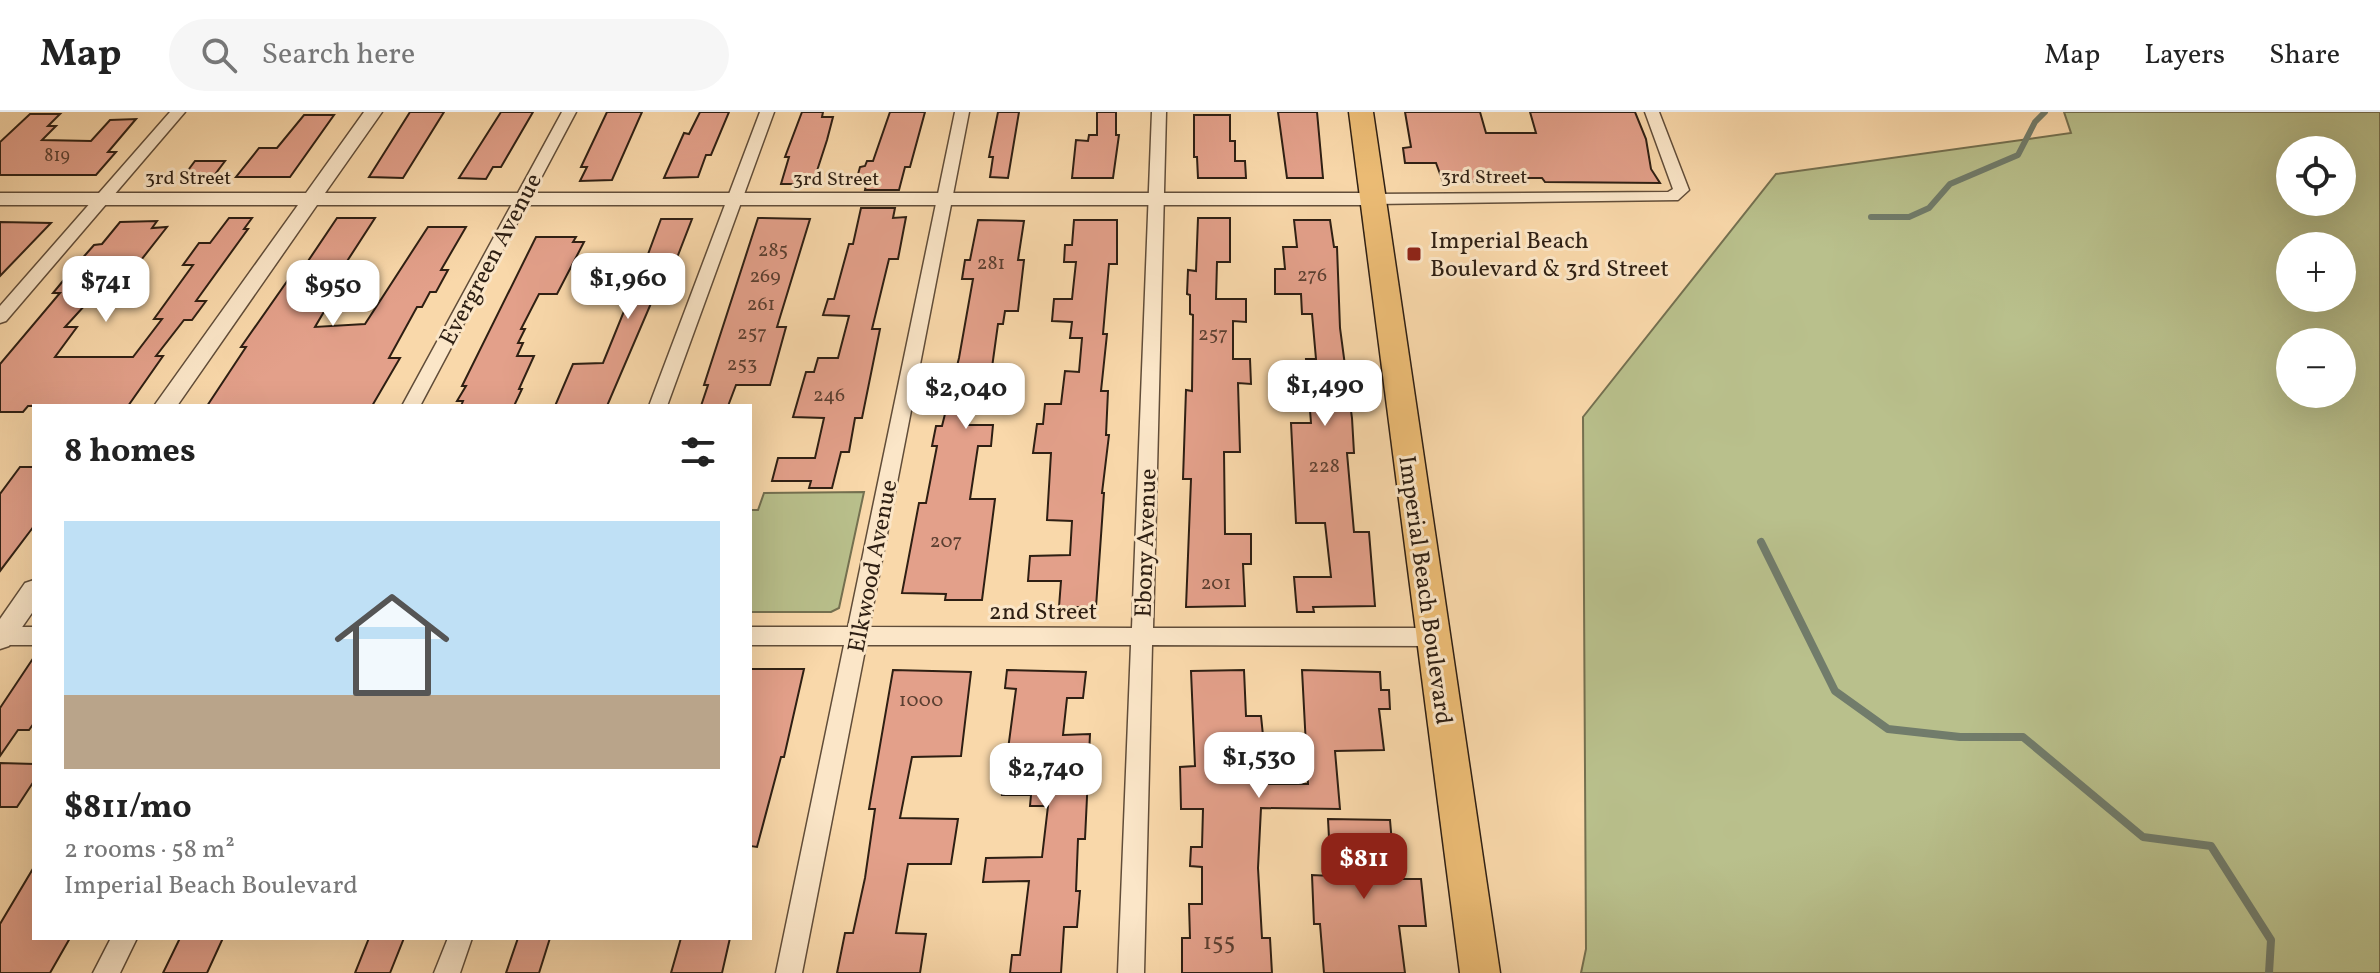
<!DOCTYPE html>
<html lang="en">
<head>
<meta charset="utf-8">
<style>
	body { margin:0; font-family:Vollkorn,serif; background:#f6f6f6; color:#222; height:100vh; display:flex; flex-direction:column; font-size:30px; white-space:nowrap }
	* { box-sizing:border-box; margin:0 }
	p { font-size:26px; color:#767676 }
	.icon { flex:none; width:44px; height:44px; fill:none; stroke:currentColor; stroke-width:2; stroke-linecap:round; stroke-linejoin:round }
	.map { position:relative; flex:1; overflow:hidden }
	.drawer { position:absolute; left:32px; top:292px; width:720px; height:536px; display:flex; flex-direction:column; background:#fff; border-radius:0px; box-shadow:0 8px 32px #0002 }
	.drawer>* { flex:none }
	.fabs { position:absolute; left:2276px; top:24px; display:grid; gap:16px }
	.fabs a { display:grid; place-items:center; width:80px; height:80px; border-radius:50%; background:#fff; box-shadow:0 8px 32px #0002; font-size:40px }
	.price { position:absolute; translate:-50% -68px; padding:0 18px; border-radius:16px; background:#fff; color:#222; font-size:26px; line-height:52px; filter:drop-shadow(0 2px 4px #0008) }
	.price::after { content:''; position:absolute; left:50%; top:48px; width:24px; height:18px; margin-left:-12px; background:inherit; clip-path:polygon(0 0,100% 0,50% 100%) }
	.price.current { background:#8f2418; color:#fff }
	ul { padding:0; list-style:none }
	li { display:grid; align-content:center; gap:16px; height:424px; padding:0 32px }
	li span { display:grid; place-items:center; height:248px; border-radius:0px; color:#555 }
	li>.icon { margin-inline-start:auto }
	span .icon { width:144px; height:144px; fill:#fffc; stroke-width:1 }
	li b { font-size:34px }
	h2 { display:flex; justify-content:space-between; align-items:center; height:96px; padding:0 32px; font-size:34px }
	header { display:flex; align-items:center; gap:48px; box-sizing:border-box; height:112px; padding:0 40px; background:#fff; border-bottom:2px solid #e0e0e0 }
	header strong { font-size:38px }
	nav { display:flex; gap:44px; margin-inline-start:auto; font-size:28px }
	.search { width:560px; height:72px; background:#f6f6f6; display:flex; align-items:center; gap:20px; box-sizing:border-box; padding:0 28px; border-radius:44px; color:#767676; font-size:30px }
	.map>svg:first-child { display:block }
</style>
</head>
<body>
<header>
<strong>Map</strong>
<div class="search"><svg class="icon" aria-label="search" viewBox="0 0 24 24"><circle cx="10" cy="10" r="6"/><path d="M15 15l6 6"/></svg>Search here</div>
<nav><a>Map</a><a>Layers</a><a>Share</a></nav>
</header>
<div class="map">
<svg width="2380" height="861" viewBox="0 0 2380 861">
	<rect width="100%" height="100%" fill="#f9d8aa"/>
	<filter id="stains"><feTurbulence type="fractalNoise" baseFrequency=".0025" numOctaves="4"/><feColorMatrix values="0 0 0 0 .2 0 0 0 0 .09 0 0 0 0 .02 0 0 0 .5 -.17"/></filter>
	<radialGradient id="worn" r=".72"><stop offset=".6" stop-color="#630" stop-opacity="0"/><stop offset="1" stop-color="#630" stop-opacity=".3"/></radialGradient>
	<path fill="#b9c08c" stroke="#747050" stroke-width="2" fill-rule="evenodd" d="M2064,0h316v861h-799l5,-24 -3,-532 193,-243 295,-41zM2290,38h52v52h-52zM2290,134h52v52h-52zM2290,230h52v52h-52z
		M864,380l-25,116 -8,4h-81v-102h8l6,-17z"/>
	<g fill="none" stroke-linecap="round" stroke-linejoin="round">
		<path stroke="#717c6b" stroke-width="6" d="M1871,105h38l20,-9 21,-24 68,-29 17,-33 10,-10"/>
		<path stroke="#717c6b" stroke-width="8" d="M1761,430l74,149 53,38 72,8h63l120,100 68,9 60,94 -2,33"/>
	</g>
	<path fill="#e3a08a" stroke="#2e1f13" stroke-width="2" d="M410,0h34l-41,66 -34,-1z
		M501,0h32l-32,55h-8l-7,12 -27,-1z
		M607,0h35l-30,68 -32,1 7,-14h-6z
		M700,0h29l-18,43h-5l-8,22 -34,1 20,-45 5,1z
		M802,0h21l-1,5h11l-6,23 -13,40h-7v4h-26l8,-27h-4z
		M890,0h35l-15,55h-5l-6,23h-34l1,-5h-11l5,-18 5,-1 2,-5h6z
		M998,0h21l-11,66 -18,-1 3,-20h-4z
		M1097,0h19v23h3l-6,43h-41l4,-38 12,1 1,-6h8z
		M1278,0h39l6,66h-36z
		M1405,0h75l6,21h50l-6,-21h105l11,27 5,30 9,14 -115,-1 -3,-4h-47v4h-52l-7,-19h-31l-2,-15 8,-1z
		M30,2h30l-12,12h8l-14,14 49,1 19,-21 26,-1 -28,33h8l-20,23h-96v-33z
		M304,3h30l-44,62h-54l23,-29h18z
		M1194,3h36v26h5v20h10l1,17h-48l-1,-21h-3z
		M195,49h30l-15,20h-30z
		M861,96h34l-2,10 13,-1 -8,42h-9l-17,70h8l-18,89h-7l-6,34h-8l-9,36h-23l2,-7h-39l6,-23h37l9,-40 -31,-1 13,-45h8l4,-14h20l11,-42 -26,-1 5,-16h6l15,-55h4z
		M229,106h23l-8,11h4l-52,72h10l-14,19h-8l-28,36h7l-35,50h-100l-5,6h-23v-48l60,-71h-7l19,-23 22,-25 8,-1 18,-22 37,-1 -5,7 15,-1 -51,65 -20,1 -31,34h12l-22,30h78l29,-38h-8l39,-54h-10l16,-22h11z
		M337,106h38l-33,51h15l-15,24h-7l-20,34 50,-3 63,-97h38l-25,43h7l-12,22h-6l-8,15h-5l-28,51h11l-28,48h-165l39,-59h-5l54,-77h7z
		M758,106l52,1 -33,108h9l-16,58h-34l-8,21h-27l7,-21h-4z
		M1198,106h32v44h-13l-1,37h30v23l-13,-1v38h17l1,25 -13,-1 2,69h-16l1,82h26v30h-8l2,42 -59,1 5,-128h-8l3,-89 6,1 1,-76 -3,-1v-19l-3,-1 1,-24 8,1z
		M661,107h31l-29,75h-8l-48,112h-52l18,-42 30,-1 28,-69h-3l11,-26 4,-11h4z
		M978,108l46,1 -6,39h6l-6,51h-13l-2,13h-5l-8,58h-14l-8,43h25l-2,21h-13l-8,53h25l-13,101h-37l1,-6 -44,-1 17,-90h7l11,-57h-5l4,-20h6l17,-68 14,-79h-11l3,-19h5z
		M1074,108h43v44h-8l-6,70h4l-6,57h7l-2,44h3l-7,58h2l-8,114h-37l2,-26h-33l2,-25 40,-1 2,-34 -25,-1 4,-67h-18l4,-29h6l2,-20h16l4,-33 14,1 3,-34h-12l2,-16 -20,-1 2,-22h18l4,-37h-12l1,-17h7z
		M1294,108h36l4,27h3l3,81 12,90 2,35h-7l7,79h15l6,74 -62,1 1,5h-17l-3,-35h37l-6,-54h-29l-5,-100h20l-5,-64h10l-4,-45h-10l-1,-20h-26v-25h10l-2,-22h14z
		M0,110l51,1 -51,53z
		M536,125h40l-3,5h11l-27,52h-18l-18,35h4l-7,14h5l-6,13h17l-15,33h3l-8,17h-53l2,-5h-6l9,-15h-4z
		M20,355h14v59l-34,45v-77z
		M34,545v66l-5,7h-11l-18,26v-48z
		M750,557h54l-20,88h-3l-24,90 -7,-1z
		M893,558l78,2 -10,84 -49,1 -12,61 58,1 -7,45h-43l-12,69 30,1 -6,39h-83l8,-40h8l12,-55 10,-69h-6z
		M1007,558l79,2 -3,26h-16l-4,37 27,-1 -5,105h-7l-2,52h4l-3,36h-13l-3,46h-51l2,-18h8l9,-74 -46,1 3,-24 56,-1 6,-51h-18l1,-11h-29l14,-106 -11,-1z
		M1244,558l2,46h15l7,68h40l-6,-114 78,2 1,18h8l1,19h-11l5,41 -49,1 5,58 -79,-1 -3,60 4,70h8l2,35h-90v-35h8l-1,-34h13v-37l-12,-1 1,-19h11l1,-38h-22l-1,-42 15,-1 -4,-95z
		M0,651l34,1v17l-17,26h-17z
		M1328,707l62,1 5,59h26l5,47h-27l6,47h-81l-4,-49h-6l-2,-49 19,1z
		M34,755v71h36l-20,35h-50v-49z
		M180,826h43l-16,35h-44z
		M369,826h35l-14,35h-35z
		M518,826h32l-11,35h-33z
		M681,826h49l-8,35h-51z"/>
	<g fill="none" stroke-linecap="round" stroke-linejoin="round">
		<defs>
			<path id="minor" d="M170,0h15l-179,209 -6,2v-17z
				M562,0h14l-156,294h-18z
				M760,0h14l-107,294h-18z
				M955,0h14l-100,515 263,1 20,-516h14l-13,516h278l7,3 4,6 -4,6 -7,3 -279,-1 -8,328h-26l13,-328h-265l-64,328h-26l68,-328h-94v-18h98z
				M1645,0h14l30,78 -11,10 -305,4 -8,-5 8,-5 295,-2 5,-3z
				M0,515h34v18h-34z
				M111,826h26l-17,35h-27z
				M448,826h24l-12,35h-26z"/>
			<path id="tertiary" d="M364,0h18l-57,81h1048l9,6 -9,6h-1056l-140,201h-23l144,-201h-298v-12h306z
				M34,468v30l-25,36 -9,3v-30l25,-36z"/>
			<path id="primary" d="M1349,0h24l127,861h-40z"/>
		</defs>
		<use href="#minor" stroke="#614d39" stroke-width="3"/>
		<use href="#tertiary" stroke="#614d39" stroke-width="3"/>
		<use href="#primary" stroke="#2e1f13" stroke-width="3"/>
		<use href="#minor" fill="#fbe6c8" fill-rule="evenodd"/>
		<use href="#tertiary" fill="#fbe6c8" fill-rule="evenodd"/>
		<use href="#primary" fill="#ecbc75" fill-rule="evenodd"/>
	</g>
	<rect fill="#8f2418" stroke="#fbe6c8" stroke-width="3" x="1406" y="134" width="16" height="16" rx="4"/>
	<g text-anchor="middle" stroke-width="6" stroke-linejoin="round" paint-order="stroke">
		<g font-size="18" fill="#5b3f31">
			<text x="57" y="49">819</text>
		</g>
		<g font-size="20" fill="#2e1f13" stroke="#fbe6c8">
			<text x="1484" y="71">3rd Street</text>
			<text x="188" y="72">3rd Street</text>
			<text x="836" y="73">3rd Street</text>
		</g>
		<g font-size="20" fill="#5b3f31">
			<text x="773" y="144">285</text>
			<text x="991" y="157">281</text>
			<text x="1312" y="169">276</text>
			<text x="765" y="170">269</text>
			<text x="761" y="198">261</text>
			<text x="752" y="227">257</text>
			<text x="1213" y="228">257</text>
			<text x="742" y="258">253</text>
			<text x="829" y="289">246</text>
			<text x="1324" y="360">228</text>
			<text x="946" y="435">207</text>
			<text x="1216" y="477">201</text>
			<text x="921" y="594">1000</text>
		</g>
		<g font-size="24" fill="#2e1f13" stroke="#fbe6c8" text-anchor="start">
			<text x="1430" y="136">Imperial Beach<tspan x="1430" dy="28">Boulevard &amp; 3rd Street</tspan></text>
		</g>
		<g font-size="24" fill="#2e1f13" stroke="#fbe6c8">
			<text transform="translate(490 147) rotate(-62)" y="8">Evergreen Avenue</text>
			<text transform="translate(1145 431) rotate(-88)" y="8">Ebony Avenue</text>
			<text transform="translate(872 454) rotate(-79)" y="8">Elkwood Avenue</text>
			<text transform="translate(1426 478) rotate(82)" y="8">Imperial Beach Boulevard</text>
			<text x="1043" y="507">2nd Street</text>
		</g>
		<g font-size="24" fill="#5b3f31">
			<text x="1219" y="837">155</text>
		</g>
	</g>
	<rect width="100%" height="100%" filter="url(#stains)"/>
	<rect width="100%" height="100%" fill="url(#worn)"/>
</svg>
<div class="fabs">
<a><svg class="icon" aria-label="locate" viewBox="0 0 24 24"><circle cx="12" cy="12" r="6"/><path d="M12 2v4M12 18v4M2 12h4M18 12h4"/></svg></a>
<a>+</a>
<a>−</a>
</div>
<b class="price" style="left:628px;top:209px">$1,960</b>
<b class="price" style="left:106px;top:212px">$741</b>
<b class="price" style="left:333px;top:216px">$950</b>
<b class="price" style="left:1325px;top:316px">$1,490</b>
<b class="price" style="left:966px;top:319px">$2,040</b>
<b class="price" style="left:1259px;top:688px">$1,530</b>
<b class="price" style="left:1046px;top:699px">$2,740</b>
<b class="price current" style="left:1364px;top:789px">$811</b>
<section class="drawer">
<h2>8 homes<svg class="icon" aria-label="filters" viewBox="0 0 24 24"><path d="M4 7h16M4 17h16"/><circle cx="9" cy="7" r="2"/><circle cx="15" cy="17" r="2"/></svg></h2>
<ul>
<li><span style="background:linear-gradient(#bfe0f5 70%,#b9a48a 0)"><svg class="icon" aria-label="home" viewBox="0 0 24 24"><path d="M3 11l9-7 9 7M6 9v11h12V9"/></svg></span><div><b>$811/mo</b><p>2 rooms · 58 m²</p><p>Imperial Beach Boulevard</p></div></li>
</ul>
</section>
</div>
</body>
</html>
